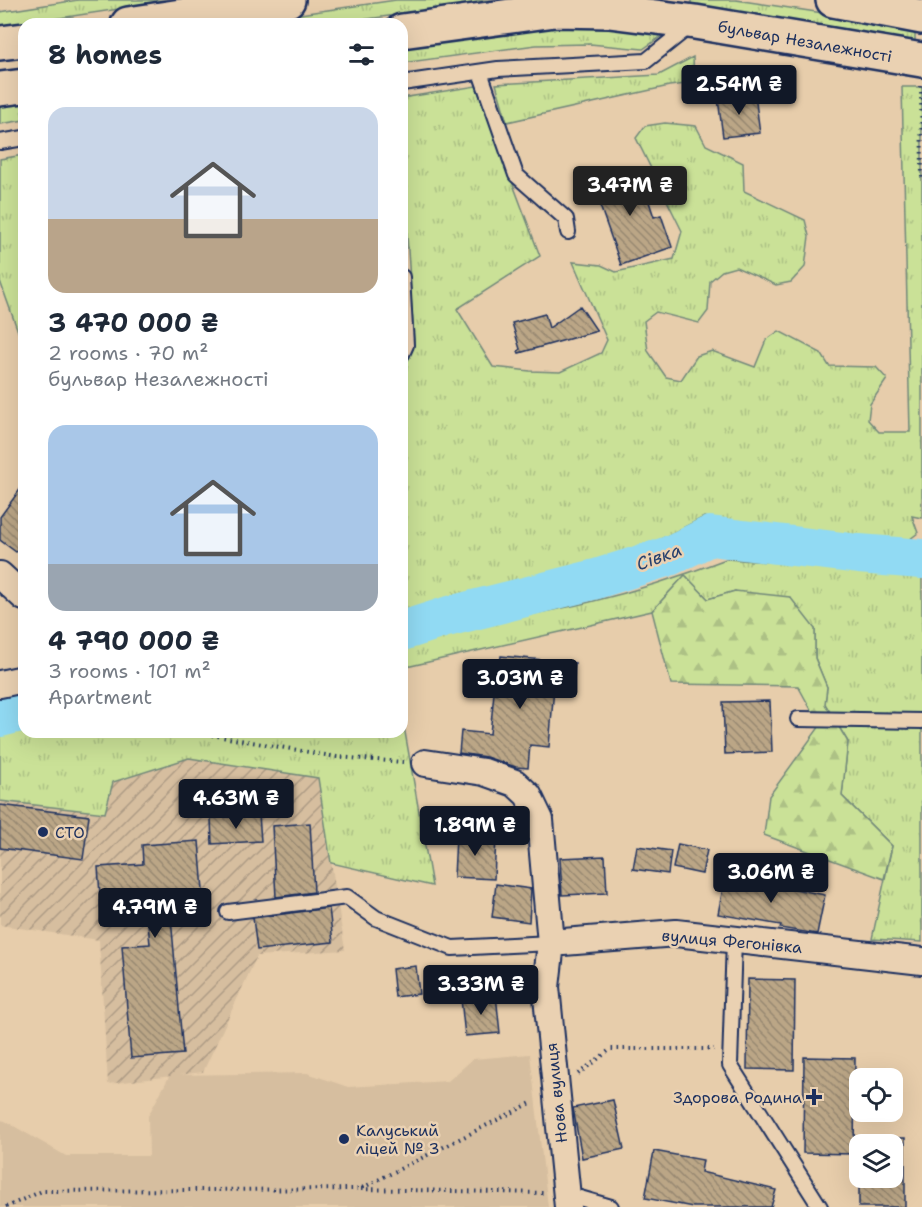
<!DOCTYPE html>
<html lang="en">
<head>
<meta charset="utf-8">
<style>
	body { margin:0; font-family:"Shantell Sans",sans-serif; background:#f6f6f7; color:#1f2937; height:100vh; display:flex; flex-direction:column; font-size:22px; white-space:nowrap }
	* { box-sizing:border-box; margin:0 }
	p { font-size:20px; color:#747a83 }
	.icon { flex:none; width:33px; height:33px; fill:none; stroke:currentColor; stroke-width:2; stroke-linecap:round; stroke-linejoin:round }
	.map { position:relative; flex:1; overflow:hidden }
	.drawer { position:absolute; left:18px; top:18px; width:390px; height:720px; display:flex; flex-direction:column; background:#fff; border-radius:18px; box-shadow:0 6px 24px #0002 }
	.drawer>* { flex:none }
	.fabs { position:absolute; left:849px; top:1068px; display:grid; gap:12px }
	.fabs a { display:grid; place-items:center; width:54px; height:54px; border-radius:12px; background:#fff; box-shadow:0 6px 24px #0002; font-size:30px }
	.price { position:absolute; translate:-50% -51px; padding:0 14px; border-radius:6px; background:#111827; color:#fff; font-size:20px; line-height:39px; filter:drop-shadow(0 2px 3px #0008) }
	.price::after { content:''; position:absolute; left:50%; top:36px; width:18px; height:14px; margin-left:-9px; background:inherit; clip-path:polygon(0 0,100% 0,50% 100%) }
	.price.current { background:#222; color:#fff }
	ul { padding:0; list-style:none }
	li { display:grid; align-content:center; gap:12px; height:318px; padding:0 30px }
	li span { display:grid; place-items:center; height:186px; border-radius:18px; color:#555 }
	li>.icon { margin-inline-start:auto }
	span .icon { width:108px; height:108px; fill:#fffc; stroke-width:1 }
	li b { font-size:26px }
	h2 { display:flex; justify-content:space-between; align-items:center; height:72px; padding:0 30px; font-size:26px }
	.map>svg:first-child { display:block }
</style>
</head>
<body>
<div class="map">
<svg width="922" height="1207" viewBox="0 0 922 1207">
	<defs>
		<pattern id="industrial-furrows" width="10" height="10" patternUnits="userSpaceOnUse" patternTransform="scale(1.5)"><rect width="10" height="10" fill="#d6be9f"/><path d="M-1 1l2-2M0 10L10 0M9 11l2-2" fill="none" stroke="#ad9b85"/></pattern>
		<pattern id="grass-tufts" width="24" height="20" patternUnits="userSpaceOnUse" patternTransform="scale(1.5)"><rect width="24" height="20" fill="#cae197"/><path d="M3 7l-1-3M5 7V3M7 7l1-3M15 17l-1-3M17 17v-4M19 17l1-3" fill="none" stroke="#adc185"/></pattern>
		<pattern id="forest-firs" width="22" height="20" patternUnits="userSpaceOnUse" patternTransform="scale(1.5)"><rect width="22" height="20" fill="#cae197"/><path d="M5 1l3.5 6h-7zM16 11l3.5 6h-7z" fill="#adc185"/></pattern>
		<pattern id="building-back-hatch" width="6" height="6" patternUnits="userSpaceOnUse" patternTransform="scale(1.5)"><rect width="6" height="6" fill="#bba686"/><path d="M-1 5l2 2M0 0l6 6M5-1l2 2" fill="none" stroke="#978871"/></pattern>
	</defs>
	<rect width="100%" height="100%" fill="#e7cdab"/>
	<filter id="ink" filterUnits="userSpaceOnUse"><feTurbulence type="fractalNoise" baseFrequency=".0167" numOctaves="2"/><feDisplacementMap in="SourceGraphic" scale="12" xChannelSelector="R" yChannelSelector="G"/><feConvolveMatrix kernelMatrix="1 2 1 2 8 2 1 2 1" color-interpolation-filters="sRGB"/></filter>
	<g filter="url(#ink)">
		<path fill="#d6be9f" d="M530,1054l18,153h-548v-87l5,1 61,35h83l-1,-40 22,-41 137,-2 41,14 100,-6 25,-22z"/>
		<path fill="url(#industrial-furrows)" d="M189,758l129,20 27,172 -88,6 -54,116 -95,12 -9,-144 -99,-15v-124l105,12 8,-31z"/>
		<path fill="url(#grass-tufts)" stroke="#72887a" stroke-width="1.5" d="M78,0h101l-179,27v-15z
			M396,0h104l-167,24h-101z
			M691,0h45l179,27v19l-224,-38z
			M574,26l37,1 55,6 -23,16 -53,-5 -54,1 -134,18v-18l123,-17z
			M693,57l1,26 -25,3 -162,36 -11,-38 163,-9z
			M476,86l64,170 -83,53 36,58 37,4 30,1 41,-19 6,-13 -34,-78 28,3 15,7 58,-13 8,-28 -46,-93 9,-12 20,-3 31,3 10,19 37,18 1,28 61,29 4,16 -4,31 -14,15 -15,3 -40,-18 -14,4 -12,10 -2,30 -9,12 -43,-11 -12,9 4,30 18,26 15,3 16,-24 15,-5 43,16 11,-27 13,-9 42,22 8,13 47,1 11,12 -17,25 -2,16 11,12h31l-8,-345h20v431l-10,-2 6,17 -20,15 -194,-31 -77,39 -70,15 -155,42v-247l7,-8 5,-17 -12,-181v-62z
			M24,101v19l-24,4v-20z
			M24,155v193l-24,-67v-122z
			M726,559l196,14v369l-50,-3 20,-93 -50,-50 6,-54 -23,-38 2,-17 -12,-29v-29l-80,-38 -27,8 -23,-24 -33,36 -250,57v-21c61,-23 125,-30 188,-45 46,-11 92,-26 136,-43z
			M24,675v57h378v-17l30,171 -101,-23 -13,-85 -129,-20 -76,24 -8,31 -105,-12v-114z"/>
		<path fill="url(#forest-firs)" stroke="#72887a" stroke-width="1.5" d="M685,575l23,24 27,-8 55,6 25,32v29l12,29 -2,17 23,38 -6,54 50,50 -8,33 -120,-44 5,-39 51,-70 -22,-40 -127,-2 -19,-73z"/>
		<g fill="none" stroke-linecap="round" stroke-linejoin="round">
			<path stroke="#91daf3" stroke-width="40" d="M402,631l44,-14 150,-38 73,-23 41,-20 149,18 63,5
				M0,717l24,-6"/>
		</g>
		<path fill="url(#building-back-hatch)" stroke="#1b2f5e" stroke-width="1.5" fill-rule="evenodd" d="M755,95l5,38 -37,4 -5,-38z
			M638,168l16,49 7,-2 11,32 -51,18 -22,-62 -3,1 -6,-20z
			M580,306l17,25 -78,22 -1,-2 2,-2 -8,-26 33,-9 4,14z
			M24,484v58l-8,10 -16,-12v-23z
			M501,656l74,7 -3,27 -18,-2 -5,59 -19,-2 -2,23 -12,-1 -30,-10 -27,-4 2,-22 29,3 4,-41h3z
			M770,701l2,51 -47,2 -2,-52z
			M0,805l89,11 -6,43 -83,-11z
			M259,815l2,26 -49,3 -1,-26z
			M310,823l4,69 -38,5 -4,-71z
			M456,836l40,1 -2,42 -40,-2z
			M199,841l6,74 -34,3 12,136 -52,4 -9,-112 28,-2 -4,-39 -45,3 -3,-41 45,-3 -1,-19z
			M678,844l29,6 -5,24 -29,-6z
			M637,846l34,5 -3,23 -35,-5z
			M605,856l2,37 -45,2 -2,-37z
			M726,872l35,6 -1,4 65,13 -8,39 -37,-6 1,-3 -63,-11z
			M496,884l35,5 -2,33 -37,-5z
			M329,908l4,34 -76,8 -4,-32z
			M416,966l3,28 -24,3 -3,-28z
			M748,979l47,1 -1,90 -47,-1z
			M496,995l4,38 -35,3 -4,-37z
			M804,1057l51,1 -1,96 -51,-1z
			M613,1100l11,49 -42,9 -9,-50z
			M859,1138h46v69h-46zM860,1144h32v34h-32z
			M654,1151l49,9 -2,12 75,18 -5,17h-78l-48,-9z"/>
		<g fill="none" stroke-linecap="round" stroke-linejoin="round">
			<defs>
				<path id="lane" d="M480,72l36,103 50,44 2,13
					M402,83l96,-14 148,-8 45,-36
					M0,142l24,-4
					M402,277l4,68 -4,9
					M798,719l124,2
					M228,912l119,-15 29,21 76,30 99,-5
					M734,939l-4,126 90,142
					M566,1194l45,13"/>
				<path id="street" d="M0,575l24,22
					M0,684l24,-5
					M425,763l59,9 31,11 13,12 12,25 11,123 125,-10 246,28
					M551,943l-5,44 22,220"/>
				<path id="secondary" d="M833,0l89,17
					M128,24l160,-24
					M402,31l153,-21 54,1 86,11 227,38
					M0,43l24,-3
					M0,89l24,-3"/>
			</defs>
			<use href="#lane" stroke="#1b2f5e" stroke-width="18"/>
			<use href="#street" stroke="#1b2f5e" stroke-width="30"/>
			<use href="#secondary" stroke="#1b2f5e" stroke-width="38"/>
			<path stroke="#1b2f5e" stroke-width="4" stroke-dasharray="1.5 4.5" stroke-linecap="butt" d="M921,86l1,94
				M194,732l143,25 66,5
				M578,1074l33,-25h103
				M361,1189l182,4
				M6,1207l36,-16 318,-2 173,-87"/>
			<use href="#lane" stroke="#ead1b2" stroke-width="14"/>
			<use href="#street" stroke="#ead1b2" stroke-width="26"/>
			<use href="#secondary" stroke="#ead1b2" stroke-width="33"/>
		</g>
	</g>
	<g fill="#1b2f5e" stroke="#ead1b2" stroke-width="2">
		<circle cx="43" cy="832" r="6"/>
		<path d="M811 1088h6v6h6v6h-6v6h-6v-6h-6v-6h6z"/>
		<circle cx="344" cy="1139" r="6"/>
	</g>
	<g text-anchor="middle" stroke-width="5" stroke-linejoin="round" paint-order="stroke">
		<g font-size="16" fill="#1b2f5e" stroke="#ead1b2">
			<text transform="translate(805 41) rotate(10)" y="6">бульвар Незалежності</text>
			<text transform="translate(732 941) rotate(5)" y="6">вулиця Фегонівка</text>
			<text transform="translate(556 1093) rotate(-96)" y="6">Нова вулиця</text>
		</g>
		<g font-size="16" fill="#1b2f5e" stroke="#ead1b2" text-anchor="start">
			<text x="55" y="838">СТО</text>
			<text x="802" y="1103" text-anchor="end">Здорова Родина</text>
			<text x="356" y="1136">Калуський<tspan x="356" dy="18">ліцей № 3</tspan></text>
		</g>
		<g font-size="18" font-style="italic" fill="#27406d" stroke="#ead1b2">
			<text transform="translate(659 557) rotate(-20)" y="6">Сівка</text>
		</g>
	</g>
</svg>
<div class="fabs">
<a><svg class="icon" aria-label="locate" viewBox="0 0 24 24"><circle cx="12" cy="12" r="6"/><path d="M12 2v4M12 18v4M2 12h4M18 12h4"/></svg></a>
<a><svg class="icon" aria-label="layers" viewBox="0 0 24 24"><path d="M12 4l9 5-9 5-9-5zM3 14l9 5 9-5"/></svg></a>
</div>
<b class="price" style="left:739px;top:116px">2.54M ₴</b>
<b class="price current" style="left:630px;top:217px">3.47M ₴</b>
<b class="price" style="left:520px;top:710px">3.03M ₴</b>
<b class="price" style="left:236px;top:830px">4.63M ₴</b>
<b class="price" style="left:475px;top:857px">1.89M ₴</b>
<b class="price" style="left:771px;top:904px">3.06M ₴</b>
<b class="price" style="left:155px;top:939px">4.79M ₴</b>
<b class="price" style="left:481px;top:1016px">3.33M ₴</b>
<section class="drawer">
<h2>8 homes<svg class="icon" aria-label="filters" viewBox="0 0 24 24"><path d="M4 7h16M4 17h16"/><circle cx="9" cy="7" r="2"/><circle cx="15" cy="17" r="2"/></svg></h2>
<ul>
<li><span style="background:linear-gradient(#c9d6e8 60%,#b9a48a 0)"><svg class="icon" aria-label="home" viewBox="0 0 24 24"><path d="M3 11l9-7 9 7M6 9v11h12V9"/></svg></span><div><b>3 470 000 ₴</b><p>2 rooms · 70 m²</p><p>бульвар Незалежності</p></div></li>
<li><span style="background:linear-gradient(#a9c7e8 75%,#9aa5b1 0)"><svg class="icon" aria-label="home" viewBox="0 0 24 24"><path d="M3 11l9-7 9 7M6 9v11h12V9"/></svg></span><div><b>4 790 000 ₴</b><p>3 rooms · 101 m²</p><p>Apartment</p></div></li>
</ul>
</section>
</div>
</body>
</html>
